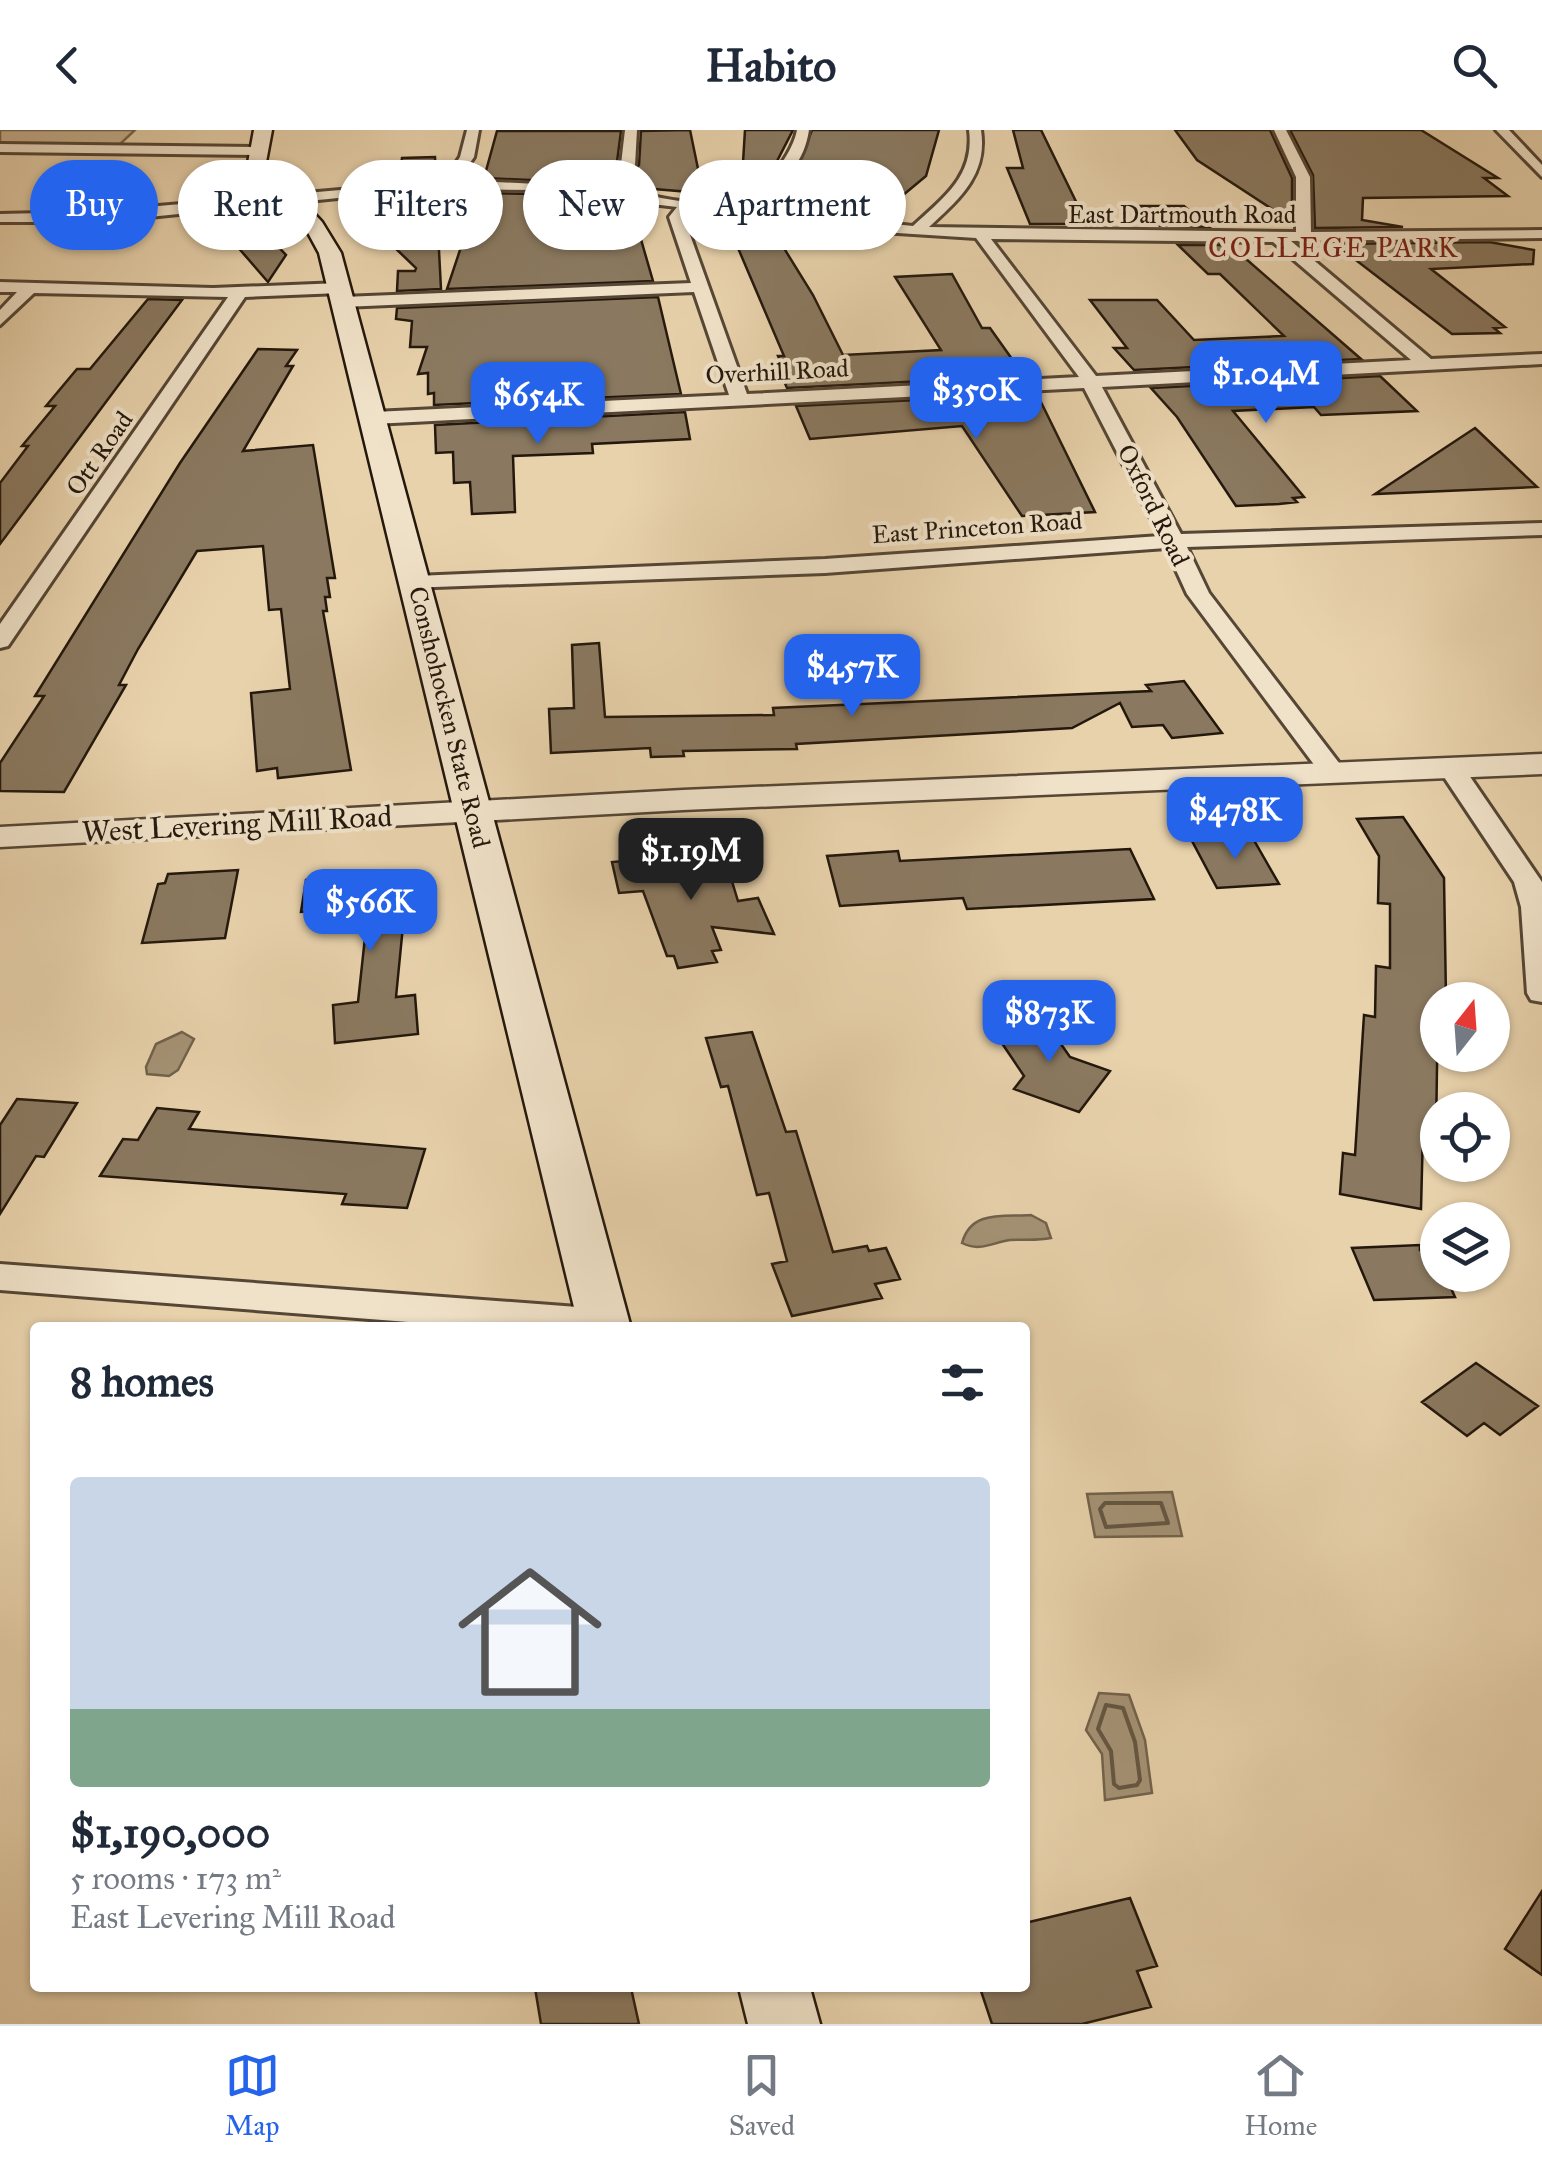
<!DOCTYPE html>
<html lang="en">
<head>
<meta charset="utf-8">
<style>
	body { margin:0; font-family:"IM FELL Great Primer",serif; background:#f2f2f3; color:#1f2937; height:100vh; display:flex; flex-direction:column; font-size:38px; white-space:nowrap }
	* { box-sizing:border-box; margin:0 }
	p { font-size:32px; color:#747a83 }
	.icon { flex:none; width:55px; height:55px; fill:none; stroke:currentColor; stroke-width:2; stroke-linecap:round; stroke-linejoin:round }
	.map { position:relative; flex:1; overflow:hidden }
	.side { position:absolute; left:30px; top:1192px; width:1000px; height:670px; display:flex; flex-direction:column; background:#fff; border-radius:10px; box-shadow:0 2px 8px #0004 }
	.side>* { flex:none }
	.hud { position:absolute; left:30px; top:30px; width:1000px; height:90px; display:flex; gap:20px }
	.needle { width:65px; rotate:17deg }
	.buttons { position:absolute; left:1420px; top:852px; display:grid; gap:20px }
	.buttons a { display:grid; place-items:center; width:90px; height:90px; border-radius:50%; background:#fff; box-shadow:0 2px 8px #0004; font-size:50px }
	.price { position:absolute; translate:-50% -85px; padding:0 22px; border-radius:20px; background:#2563eb; color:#fff; font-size:32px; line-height:65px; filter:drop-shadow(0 2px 5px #0008) }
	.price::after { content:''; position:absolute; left:50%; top:60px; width:30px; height:22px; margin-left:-15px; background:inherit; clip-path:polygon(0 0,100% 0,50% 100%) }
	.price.on { background:#222; color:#fff }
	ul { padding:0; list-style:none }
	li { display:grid; align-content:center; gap:20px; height:530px; padding:0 40px }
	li+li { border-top:2px solid #e0e1e3 }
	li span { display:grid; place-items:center; height:310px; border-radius:10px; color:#555 }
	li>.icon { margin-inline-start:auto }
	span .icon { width:180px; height:180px; fill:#fffc; stroke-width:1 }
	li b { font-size:42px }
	h2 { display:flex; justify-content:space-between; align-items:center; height:120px; padding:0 40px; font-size:42px }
	.chip { padding:0 35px; border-radius:45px; background:#fff; box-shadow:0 2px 8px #0004; font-size:35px; line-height:90px }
	.chip.on { background:#2563eb; color:#fff }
	header { display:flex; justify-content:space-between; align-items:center; height:130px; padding:0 40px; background:#fff; font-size:45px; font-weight:700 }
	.dock { display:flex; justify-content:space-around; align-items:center; height:140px; border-top:2px solid #e0e1e3; background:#fff; font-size:28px; color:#747a83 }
	.dock a { display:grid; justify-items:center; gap:5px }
	.dock .on { color:#2563eb }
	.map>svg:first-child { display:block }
</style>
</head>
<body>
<header><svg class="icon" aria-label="back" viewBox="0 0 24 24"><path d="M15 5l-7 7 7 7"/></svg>Habito<svg class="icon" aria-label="search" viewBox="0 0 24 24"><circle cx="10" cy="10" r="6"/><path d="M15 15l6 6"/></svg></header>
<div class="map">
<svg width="1542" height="1894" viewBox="0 0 1542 1894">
	<rect width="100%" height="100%" fill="#e8d2ac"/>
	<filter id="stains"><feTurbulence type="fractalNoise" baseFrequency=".002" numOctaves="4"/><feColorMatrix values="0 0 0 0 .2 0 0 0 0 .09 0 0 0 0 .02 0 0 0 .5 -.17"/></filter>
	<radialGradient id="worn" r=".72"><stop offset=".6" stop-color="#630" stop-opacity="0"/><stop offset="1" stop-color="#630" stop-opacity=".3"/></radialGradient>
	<path fill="#c7b291" stroke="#76654f" stroke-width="2.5" d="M0,0h135l-17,16 -118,-1z"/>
	<path fill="#a59376" stroke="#71624c" stroke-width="2.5" d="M182,902l12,7 -16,31 -9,6 -22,-2 -1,-7 10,-23z
		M1031,1085l15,8 5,15c-15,3 -27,1 -41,2 -19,3 -30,12 -48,3 9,-33 40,-26 69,-28z
		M1172,1362l10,44 -87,1 -8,-43z
		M1099,1563l30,2 16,45 7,53 -47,7 -3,-46 -16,-24z"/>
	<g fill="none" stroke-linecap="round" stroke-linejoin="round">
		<path stroke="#645642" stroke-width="4" d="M1105,1373h56l7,20 -62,4 -6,-18z
			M1106,1575l17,3 12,34 5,38 -3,5 -18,3 -5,-4 -3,-33 -13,-22z"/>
	</g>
	<path fill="#8a7960" stroke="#24180d" stroke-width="2.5" d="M690,0l13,63 -86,-7 22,-21 2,-34z
		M745,0h48l-18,35 -34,30z
		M812,0h127l-13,46 -48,40 -126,-10 25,-16 19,-19z
		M1013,0h28l46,94h-57l-23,-56h16z
		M1175,0h95l22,48v44l-95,-62z
		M1290,0h131l77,48h-14l24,18 -145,2 -1,22 41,7 -88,1 -2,-53z
		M497,1h124l-4,31 -24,21 -109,-5z
		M435,27l1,21 -37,3 3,-23z
		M436,63l5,96 -44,2 1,-20h17l1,-3 -24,-23 5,-49z
		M479,63l56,1 96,11 22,76 -206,8z
		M1140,76h44l25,21 -49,-1z
		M244,81l42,44 -18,27 -58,-67z
		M740,91l48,7 10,18 -16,-1 31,50 30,60 98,-5 -46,-73 57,-3 30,54h8l34,48 -237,12 -10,-23h5l-4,-9h6l-46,-108z
		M1489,112l45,8 -1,14 -102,5 74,58 -11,1 6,5 -48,1 -117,-90z
		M1178,115h52l131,114 -227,11 -20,-22h13l-37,-48h67l37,40 90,-4 -64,-62h-12z
		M658,167l23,97 -247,11v-12l-6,1v-21l-10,1 9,-27h-17l2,-26 -16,-2 1,-11z
		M148,169l34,1 -182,244v-61l28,-37h-6l33,-40h-9l31,-37h13z
		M258,219l39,1 -11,16h7l-50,85 70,-6 22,133h-8l3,19h-5l2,14h-4l28,159 -73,8 -1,-10 -20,3 -6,-78 39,-4 -9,-80 -12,1 -6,-64 -66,5 -59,98 -19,36h7l-62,107 -64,-1v-28l44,-67h-9l145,-233z
		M1380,246l37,35 -96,4 -7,-8 -81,4 71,86 -11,1 4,4 -18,2 -43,2 -59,-89 -26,-29z
		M1037,264l58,118 -73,4 -60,-90 -152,13 -14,-33z
		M685,282l5,27 -98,5 1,9 -80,3 2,56 -43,2 -2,-32 -16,1 -1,-31 -17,1 -1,-28z
		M1475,298l62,59 -162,7z
		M599,513l6,74 169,-2 -1,-7 378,-17 -5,-6 38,-4 38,52 -50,5 -9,-13 -31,2 -12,-24 -48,25 -276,16 1,5 -114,2 1,5 -33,1 -1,-9 -99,5 -2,-44 25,-1 -2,-63z
		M1403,687l41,61 2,120 -8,2 -2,134 -13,-3 -2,78 -81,-15 3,-41 12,2 9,-140 11,2 1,-51 14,2v-64l-12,-1 1,-47 -22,-37z
		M1251,705l28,49 -62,4 -26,-49z
		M1130,719l24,50 -187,10 -4,-11 -123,8 -13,-50 71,-5 2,10z
		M723,722l15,49 20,-3 16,36 -62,-7 9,23 -9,1 5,11 -39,6 -4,-12h-7l-24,-65 -24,2 -7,-31z
		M238,740l-13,68 -83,5 16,-59 7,-1 3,-9z
		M408,745l-12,122 19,-2 3,39 -83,9 -2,-38 25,-3 9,-83 -25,1 1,-11 -42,3 5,-32z
		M1042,887l28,40 40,14 -31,41 -65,-23 10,-13 -33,-49z
		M752,902l34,100 10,-1 37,121 34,-6 2,5 17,-3 14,31 -25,5 7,14 -90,18 -20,-52 15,-3 -18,-68 -12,2 -29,-109 -7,1 -15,-49z
		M17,969l60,4 -33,54 -8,-1 -36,58v-89z
		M157,978l42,4 -10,17 236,20 -18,59 -65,-4 4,-10 -246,-18 23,-37 15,1z
		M1420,1115v5l13,-1 5,26h7l10,22 -81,3 -22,-52z
		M1476,1233l62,43 -38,29 -16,-12 -17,13 -45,-34z
		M1542,1761v84l-37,-26z
		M1130,1768l27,68 -20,5 14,36 -69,17h-90l-12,-36h45v-65z
		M535,1858h96l8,36h-98z"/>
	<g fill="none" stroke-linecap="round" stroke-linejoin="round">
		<defs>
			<path id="minor" d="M467,0h12l-5,27 -16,23 136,7 27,-23 4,-34h12l-2,35 -26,24c35,4 72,15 108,16 35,1 74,-44 80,-75h12c-6,41 -35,61 -70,78l174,18c30,-28 62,-50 56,-96h12c7,45 -22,69 -52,97l367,5v-55l-22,-47h12l24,47 1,55 231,-2v8l-251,3 140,118 111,-5v10l-440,23 79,147 361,-11v12l-355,12 22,46 137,179 -13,8 -9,-2 -137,-184 -21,-46 -341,25 -417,15 -3,-5 11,-7 409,-17 335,-23 -76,-148 -710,36 -9,-6 9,-6 355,-17 -35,-103 -351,15 -8,-5 8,-5 348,-14 -22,-66 8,-10 -142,-17 -108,-1 -328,33h-99v-8l85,-2 -18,-19 -21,-9 -2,-3 7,-4 26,10 24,24 343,-30 16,-24zM691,80l27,7 7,-2 94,13 157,10 103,139 -332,17 -63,-176zM991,109l282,3 138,118 -315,16z
				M1496,0h13l33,35v12z
				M0,14l257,3 7,4 -7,4 -257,-3z
				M0,152l213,6 127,-5 8,5 -8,5 -95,4 -237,349 -8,2v-24l228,-327 -194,-4 -34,32v-15l17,-18h-17z
				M1451,630l9,2 82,120v120l-11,-2 -4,-7 -6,-86 -7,-25 -76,-114z
				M0,1134l604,45 13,4 6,10 -3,5h-135l-485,-38z"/>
			<path id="tertiary" d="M1542,624v20l-859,36 -683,37v-20l683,-37z"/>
			<path id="secondary" d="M254,0h18l-6,32 56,60 19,31 290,1075h-52l-260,-1075 -13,-24 -58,-66z
				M739,1858h71l10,36h-72z"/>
		</defs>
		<use href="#minor" stroke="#554635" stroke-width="6"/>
		<use href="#tertiary" stroke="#554635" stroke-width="5"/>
		<use href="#secondary" stroke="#24180d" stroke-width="5"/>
		<use href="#minor" fill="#f0e2c9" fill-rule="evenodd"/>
		<use href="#tertiary" fill="#f0e2c9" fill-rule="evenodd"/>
		<use href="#secondary" fill="#f0e2c9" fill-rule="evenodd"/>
	</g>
	<g text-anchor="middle" stroke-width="8" stroke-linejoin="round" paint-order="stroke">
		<g font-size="25" fill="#24180d" stroke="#f0e2c9">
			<text x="1182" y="93">East Dartmouth Road</text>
			<text transform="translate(777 241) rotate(-3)" y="9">Overhill Road</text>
			<text transform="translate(99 323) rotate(-55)" y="9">Ott Road</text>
			<text transform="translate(1154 375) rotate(64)" y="9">Oxford Road</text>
			<text transform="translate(977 397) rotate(-4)" y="9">East Princeton Road</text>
			<text transform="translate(450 587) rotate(76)" y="9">Conshohocken State Road</text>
		</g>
		<g font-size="28" letter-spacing="2.5" fill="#7a1f14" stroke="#f0e2c9">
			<text x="1334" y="127">COLLEGE PARK</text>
		</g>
		<g font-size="30" fill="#24180d" stroke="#f0e2c9">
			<text transform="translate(237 694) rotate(-3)" y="10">West Levering Mill Road</text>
		</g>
	</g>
	<rect width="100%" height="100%" filter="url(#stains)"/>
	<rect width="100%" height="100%" fill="url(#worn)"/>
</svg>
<div class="buttons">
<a><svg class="needle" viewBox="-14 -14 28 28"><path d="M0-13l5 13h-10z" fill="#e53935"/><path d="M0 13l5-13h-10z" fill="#747a83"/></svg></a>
<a><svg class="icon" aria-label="locate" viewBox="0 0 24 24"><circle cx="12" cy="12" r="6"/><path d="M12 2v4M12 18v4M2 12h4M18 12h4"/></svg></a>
<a><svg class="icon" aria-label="layers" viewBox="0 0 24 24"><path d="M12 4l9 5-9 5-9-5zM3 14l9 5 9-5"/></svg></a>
</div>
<b class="price" style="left:1266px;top:296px">$1.04M</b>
<b class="price" style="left:976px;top:312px">$350K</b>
<b class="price" style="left:538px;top:317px">$654K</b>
<b class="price" style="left:852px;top:589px">$457K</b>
<b class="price" style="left:1235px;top:732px">$478K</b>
<b class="price on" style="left:691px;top:773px">$1.19M</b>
<b class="price" style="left:370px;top:824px">$566K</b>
<b class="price" style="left:1049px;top:935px">$873K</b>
<div class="hud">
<a class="chip on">Buy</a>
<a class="chip">Rent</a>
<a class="chip">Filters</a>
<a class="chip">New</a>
<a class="chip">Apartment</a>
</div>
<section class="side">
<h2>8 homes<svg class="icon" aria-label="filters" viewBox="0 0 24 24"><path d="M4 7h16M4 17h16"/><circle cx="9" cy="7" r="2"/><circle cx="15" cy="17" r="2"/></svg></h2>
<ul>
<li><span style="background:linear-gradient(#c9d6e8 75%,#7fa58c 0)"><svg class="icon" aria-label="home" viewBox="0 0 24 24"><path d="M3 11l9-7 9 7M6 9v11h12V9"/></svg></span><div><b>$1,190,000</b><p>5 rooms · 173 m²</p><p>East Levering Mill Road</p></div></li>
</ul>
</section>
</div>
<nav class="dock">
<a class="on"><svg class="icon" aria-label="map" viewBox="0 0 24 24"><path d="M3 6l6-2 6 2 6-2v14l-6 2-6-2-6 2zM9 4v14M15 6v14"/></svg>Map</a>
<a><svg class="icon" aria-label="saved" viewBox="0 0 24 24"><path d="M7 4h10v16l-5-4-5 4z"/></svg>Saved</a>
<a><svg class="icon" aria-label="home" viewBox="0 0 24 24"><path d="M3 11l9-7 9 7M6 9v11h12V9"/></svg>Home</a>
</nav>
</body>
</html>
